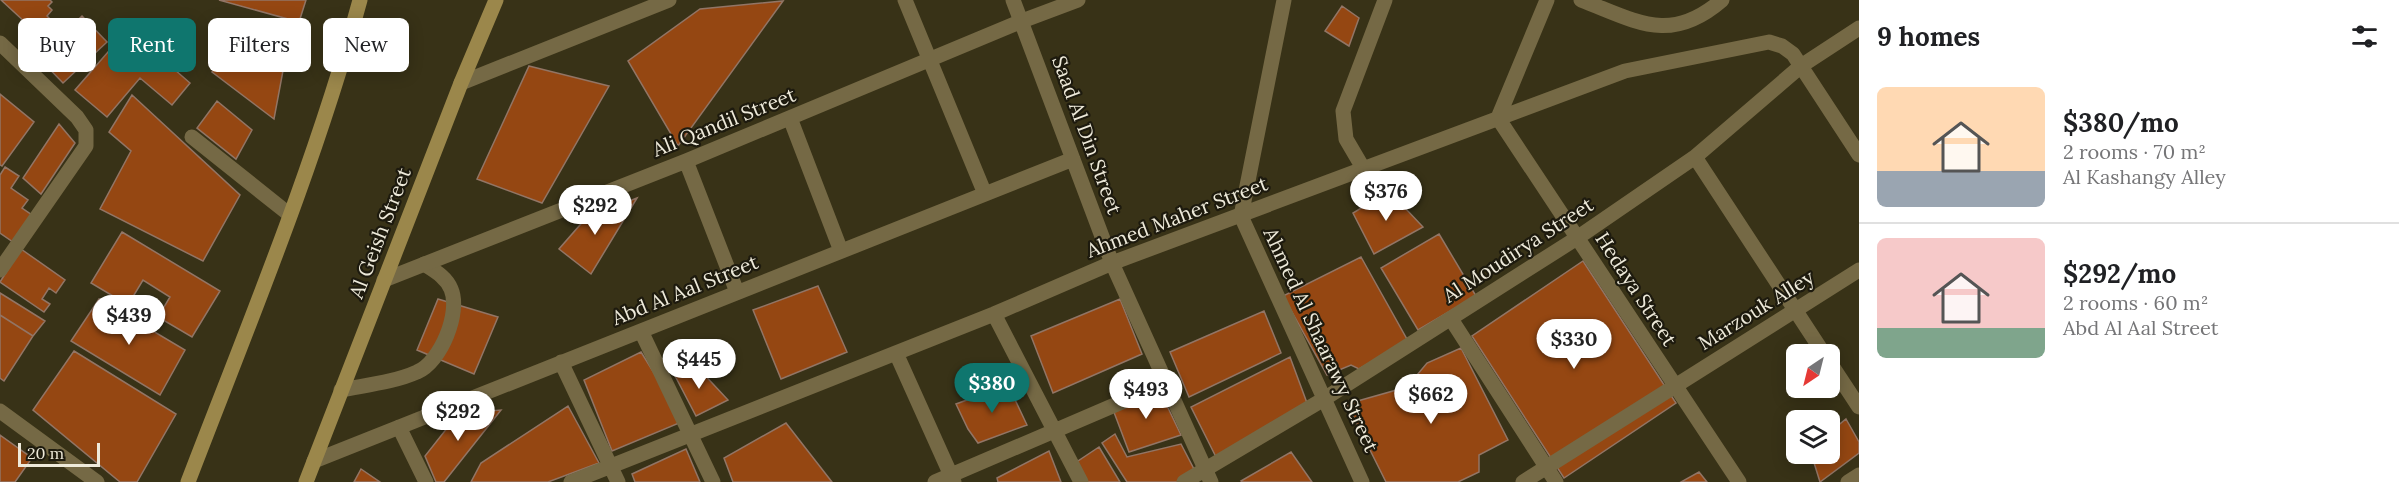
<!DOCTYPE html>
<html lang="en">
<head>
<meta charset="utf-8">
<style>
	body { margin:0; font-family:Lora,serif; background:#f2f2f2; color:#202124; height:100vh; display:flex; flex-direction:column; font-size:22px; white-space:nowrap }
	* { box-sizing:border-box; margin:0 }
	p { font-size:20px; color:#757577 }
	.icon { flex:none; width:33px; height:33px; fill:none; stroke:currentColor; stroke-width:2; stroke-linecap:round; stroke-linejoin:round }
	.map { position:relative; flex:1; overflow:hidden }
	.drawer { display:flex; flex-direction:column; background:#fff; width:540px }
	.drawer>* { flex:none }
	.banner { position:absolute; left:18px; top:18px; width:570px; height:54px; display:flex; gap:12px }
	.needle { width:39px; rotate:215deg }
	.fabs { position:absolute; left:1786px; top:344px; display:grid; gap:12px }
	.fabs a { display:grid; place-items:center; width:54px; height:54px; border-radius:9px; background:#fff; box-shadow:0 3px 15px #0003; font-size:30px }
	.scale { position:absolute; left:18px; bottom:15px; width:82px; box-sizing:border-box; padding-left:6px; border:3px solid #eeeada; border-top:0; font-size:16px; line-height:21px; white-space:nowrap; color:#eeeada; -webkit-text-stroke:4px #1d1a0e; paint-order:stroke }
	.price { position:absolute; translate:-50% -51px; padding:0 14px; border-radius:21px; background:#fff; color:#222; font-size:20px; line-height:39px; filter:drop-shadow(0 2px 3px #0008) }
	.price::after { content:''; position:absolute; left:50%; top:36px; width:18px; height:14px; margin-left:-9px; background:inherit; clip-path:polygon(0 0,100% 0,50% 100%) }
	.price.selected { background:#0f766e; color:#fff }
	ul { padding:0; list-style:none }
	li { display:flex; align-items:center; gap:18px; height:150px; padding:0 18px }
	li+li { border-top:2px solid #e0e0e0 }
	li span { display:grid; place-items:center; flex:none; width:168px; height:120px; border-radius:9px; color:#555 }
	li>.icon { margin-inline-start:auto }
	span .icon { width:72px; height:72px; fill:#fffc; stroke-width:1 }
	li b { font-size:26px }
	h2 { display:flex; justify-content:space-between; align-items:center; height:72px; padding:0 18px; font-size:26px }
	.tag { padding:0 21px; border-radius:9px; background:#fff; box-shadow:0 3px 15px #0003; font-size:21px; line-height:54px }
	.tag.selected { background:#0f766e; color:#fff }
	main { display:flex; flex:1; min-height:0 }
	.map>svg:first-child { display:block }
</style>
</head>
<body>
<main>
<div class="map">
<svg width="1859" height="482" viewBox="0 0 1859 482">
	<rect width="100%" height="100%" fill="#383217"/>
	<path fill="#954712" stroke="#927565" stroke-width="1.5" d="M1,0h49l2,2 -4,4 4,4 -5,6 6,6 -13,14z
		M219,0h87l-7,22z
		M783,1l-105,145 -50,-85 72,-52z
		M1342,6l17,12 -10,28 -24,-15z
		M82,16l25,26 -44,41 -25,-26z
		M230,23l58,21 -14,75 -62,-47z
		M128,29l62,54 -18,22 -32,-27 -33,39 -32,-27z
		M529,66l80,20 -67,117 -65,-24z
		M0,94l34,28 -32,44 -2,-1z
		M132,95l108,100 -37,66 -103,-52 31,-58 -22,-19z
		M217,101l35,29 -16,29 -39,-31z
		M59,124l16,19 -34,51 -18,-16z
		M5,167l14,9 -8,12 17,12 -6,8 10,7 -19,27 -13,-9v-58z
		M1389,191l34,36 -49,27 -21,-41z
		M637,198l-46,76 -32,-25 28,-32z
		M122,232l98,59 -28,46 -34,-20 12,-20 -27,-17 -15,25 -37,-22z
		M1439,234l37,62 -58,34 -37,-62z
		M21,249l44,31 -9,13 -7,-5 -7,11 8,5 -6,8 -44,-30z
		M1361,257l47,84 -49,28 -8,-4 -24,10 -44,-79z
		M1583,261l93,142 -112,75 -92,-142z
		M818,286l29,66 -66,27 -28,-69z
		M0,293l45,28 -12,15 -33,-21z
		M99,299l86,51 -25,45 -89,-54z
		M438,299l60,18 -24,57 -57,-24z
		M1120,299l22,55 -89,39 -22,-57z
		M1264,311l17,42 -92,44 -19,-45z
		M0,315l33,21 -29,45 -4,-3z
		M1461,348l47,92 -29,15v17l-21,10h-72l-39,-78 60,-17 20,-24z
		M74,351l102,63 -39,68h-17l-87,-72z
		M641,352l43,69 -72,30 -28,-71z
		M1290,357l17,46 -90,56 -26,-52z
		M699,369l29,31 -32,16 -24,-46z
		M1008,385l19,40 -49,18 -10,-14 -12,-25z
		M1158,387l23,48 -52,17 -17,-45z
		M568,406l31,57 -51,19h-77l10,-19z
		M501,410l-57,72h-8l-11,-26 34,-43z
		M1846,419l13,23v11l-39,29 -9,-29h19v-21z
		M786,423l46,59h-99l-9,-24z
		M1115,434l12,23 54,-13 14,27 -16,11h-52l-25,-39z
		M0,435l32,23 -17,24h-15z
		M1099,447l21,35h-36l-9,-19z
		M686,449l14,33h-65l-3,-8z
		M1049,451l12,31h-63l-1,-4z
		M1291,452l21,30h-70l-1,-1z
		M361,469l19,13h-26z
		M1699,472l8,10h-26z"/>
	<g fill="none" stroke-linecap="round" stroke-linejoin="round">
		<path stroke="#756945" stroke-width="15" d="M341,390c25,-5 54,-8 76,-18 24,-10 44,-60 34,-83 -5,-12 -16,-18 -27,-25"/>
		<path stroke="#756945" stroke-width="15" d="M905,0l80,194
			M1013,0l99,263 99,219
			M1284,0l-43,216 121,266
			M1547,0l-49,118 241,364
			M1581,0c55,21 89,45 141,0
			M0,43l77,74 9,13v16l-86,124
			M461,83l208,-83
			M790,118l51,133
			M192,137l98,78
			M1695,157l129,197
			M686,161l51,131
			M1363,168l-17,-29 -3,-28 42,-111
			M384,280l302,-119 336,-140 56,-21
			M994,314l87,168
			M1451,319l105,163
			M641,331l72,151
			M896,353l58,129
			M561,362l57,120
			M1830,363l29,44
			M0,411l97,71
			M399,427l27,55
			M314,461l759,-302
			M571,482l423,-168 118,-51 513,-192 144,-29 13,4 11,8 66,101
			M935,482l231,-99
			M1184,482l140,-83 253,-161 118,-81 106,-91 58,-38
			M1523,482l336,-212
			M1848,482l11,-7"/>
		<path stroke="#9b874b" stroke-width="15" d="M188,482c61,-159 127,-317 172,-482
			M306,482l155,-399 35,-83"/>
	</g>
	<g text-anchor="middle" stroke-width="4.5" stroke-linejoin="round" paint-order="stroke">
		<g font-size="20" fill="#eeeada" stroke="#1d1a0e">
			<text transform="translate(724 122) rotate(-22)" y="7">Ali Qandil Street</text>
			<text transform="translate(1087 135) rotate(70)" y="7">Saad Al Din Street</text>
			<text transform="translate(1177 217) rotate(-21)" y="7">Ahmed Maher Street</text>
			<text transform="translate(380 233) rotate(-69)" y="7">Al Geish Street</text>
			<text transform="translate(1518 250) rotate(-33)" y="7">Al Moudirya Street</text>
			<text transform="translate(1636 289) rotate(57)" y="7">Hedaya Street</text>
			<text transform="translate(685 290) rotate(-22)" y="7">Abd Al Aal Street</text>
			<text transform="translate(1756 310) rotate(-32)" y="7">Marzouk Alley</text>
			<text transform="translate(1321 340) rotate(65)" y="7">Ahmed Al Shaarawy Street</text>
		</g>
	</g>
</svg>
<div class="fabs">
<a><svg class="needle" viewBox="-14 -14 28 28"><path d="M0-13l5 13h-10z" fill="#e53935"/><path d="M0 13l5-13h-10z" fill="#757577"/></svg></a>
<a><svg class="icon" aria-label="layers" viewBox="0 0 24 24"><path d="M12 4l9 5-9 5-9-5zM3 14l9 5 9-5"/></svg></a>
</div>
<div class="scale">20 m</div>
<b class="price" style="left:1386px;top:222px">$376</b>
<b class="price" style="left:595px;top:236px">$292</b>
<b class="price" style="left:129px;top:346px">$439</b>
<b class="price" style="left:1574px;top:370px">$330</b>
<b class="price" style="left:699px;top:390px">$445</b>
<b class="price selected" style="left:992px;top:414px">$380</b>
<b class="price" style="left:1146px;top:420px">$493</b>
<b class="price" style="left:1431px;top:425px">$662</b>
<b class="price" style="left:458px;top:442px">$292</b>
<div class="banner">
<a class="tag">Buy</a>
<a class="tag selected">Rent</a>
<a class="tag">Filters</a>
<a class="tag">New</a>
</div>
</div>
<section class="drawer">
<h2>9 homes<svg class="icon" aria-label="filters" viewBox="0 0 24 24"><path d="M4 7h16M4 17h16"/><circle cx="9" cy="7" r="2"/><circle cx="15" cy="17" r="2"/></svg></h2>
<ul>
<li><span style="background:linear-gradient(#ffd9b3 70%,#9aa5b1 0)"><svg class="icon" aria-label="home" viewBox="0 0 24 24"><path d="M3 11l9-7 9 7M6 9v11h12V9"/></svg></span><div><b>$380/mo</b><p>2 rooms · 70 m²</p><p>Al Kashangy Alley</p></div></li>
<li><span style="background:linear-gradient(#f6c9c9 75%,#7fa58c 0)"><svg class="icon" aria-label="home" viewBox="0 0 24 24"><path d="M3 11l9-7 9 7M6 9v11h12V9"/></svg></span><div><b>$292/mo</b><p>2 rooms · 60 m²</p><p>Abd Al Aal Street</p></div></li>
</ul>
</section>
</main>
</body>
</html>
